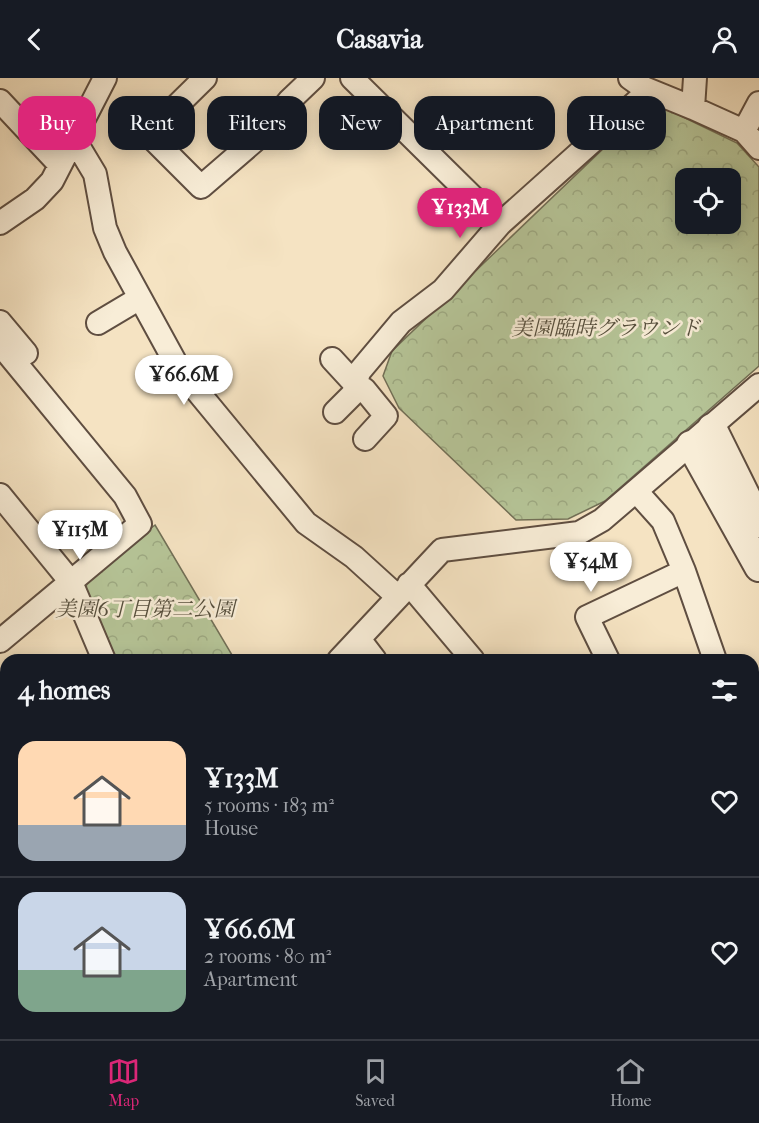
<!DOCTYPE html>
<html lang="en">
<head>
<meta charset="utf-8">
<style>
	body { margin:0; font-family:"IM FELL French Canon","Noto Serif JP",serif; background:#242831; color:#f1f3f6; height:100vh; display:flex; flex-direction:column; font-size:22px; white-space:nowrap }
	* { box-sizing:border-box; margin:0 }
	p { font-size:20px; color:#9ea1a6 }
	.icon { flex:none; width:33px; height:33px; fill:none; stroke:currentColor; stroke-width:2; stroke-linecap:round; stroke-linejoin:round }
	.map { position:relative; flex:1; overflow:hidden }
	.panel { position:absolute; left:0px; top:576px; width:759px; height:386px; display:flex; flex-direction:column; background:#171b24; border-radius:18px 18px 0 0; box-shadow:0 3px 15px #0003 }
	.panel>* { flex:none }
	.banner { position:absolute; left:18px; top:18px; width:723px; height:54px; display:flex; gap:12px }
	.fabs { position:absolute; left:675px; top:90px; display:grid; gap:12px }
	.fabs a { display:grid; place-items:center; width:66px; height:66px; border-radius:12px; background:#171b24; box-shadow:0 3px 15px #0003; font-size:30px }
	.price { position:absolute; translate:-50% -51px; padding:0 14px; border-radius:21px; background:#fff; color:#222; font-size:20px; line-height:39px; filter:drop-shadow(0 2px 3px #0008) }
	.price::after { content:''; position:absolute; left:50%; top:36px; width:18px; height:14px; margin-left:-9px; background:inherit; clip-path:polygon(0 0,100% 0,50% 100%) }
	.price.on { background:#db2777; color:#fff }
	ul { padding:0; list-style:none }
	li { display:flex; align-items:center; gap:18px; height:150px; padding:0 18px }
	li+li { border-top:2px solid #363941 }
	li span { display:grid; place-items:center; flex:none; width:168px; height:120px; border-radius:18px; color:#555 }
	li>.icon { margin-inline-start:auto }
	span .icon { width:72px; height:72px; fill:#fffc; stroke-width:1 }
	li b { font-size:26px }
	h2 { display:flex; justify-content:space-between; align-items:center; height:72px; padding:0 18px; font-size:26px }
	.chip { padding:0 21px; border-radius:18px; background:#171b24; box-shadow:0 3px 15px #0003; font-size:21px; line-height:54px }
	.chip.on { background:#db2777; color:#fff }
	header { display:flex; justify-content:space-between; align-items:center; height:78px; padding:0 18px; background:#171b24; font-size:27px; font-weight:700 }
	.menu { display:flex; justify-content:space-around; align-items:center; height:84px; border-top:2px solid #363941; background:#171b24; font-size:16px; color:#9ea1a6 }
	.menu a { display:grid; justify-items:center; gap:3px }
	.menu .on { color:#db2777 }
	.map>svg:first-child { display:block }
</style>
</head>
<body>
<header><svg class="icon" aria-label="back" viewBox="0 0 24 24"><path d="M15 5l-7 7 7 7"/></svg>Casavia<svg class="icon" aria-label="person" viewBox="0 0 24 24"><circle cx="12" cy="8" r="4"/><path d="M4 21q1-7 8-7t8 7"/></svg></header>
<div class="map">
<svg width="759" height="961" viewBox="0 0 759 961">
	<defs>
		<pattern id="forest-crowns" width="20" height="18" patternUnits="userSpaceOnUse" patternTransform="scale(1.5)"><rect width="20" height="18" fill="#b6c598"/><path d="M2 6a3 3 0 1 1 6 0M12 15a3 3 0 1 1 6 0" fill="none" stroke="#9da982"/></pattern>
	</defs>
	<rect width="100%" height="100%" fill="#f5e3c2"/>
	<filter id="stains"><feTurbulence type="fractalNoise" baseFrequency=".00333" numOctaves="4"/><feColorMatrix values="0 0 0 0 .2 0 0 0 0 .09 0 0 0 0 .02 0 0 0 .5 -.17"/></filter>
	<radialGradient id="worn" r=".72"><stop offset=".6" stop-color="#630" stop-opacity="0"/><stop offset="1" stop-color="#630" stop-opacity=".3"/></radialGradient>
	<path fill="#b6c598" stroke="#727057" stroke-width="1.5" d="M6,760v28l-6,2v-28z"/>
	<path fill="url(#forest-crowns)" stroke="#727057" stroke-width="1.5" fill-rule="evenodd" d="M652,24l85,41 22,24v199l-154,135 -37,18 -52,1 -117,-112 -16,-32 9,-25zM686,100h44v46h-44z
		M155,447l80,135h-122l-34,-76z"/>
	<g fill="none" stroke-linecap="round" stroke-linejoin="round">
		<defs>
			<path id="minor" d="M205,0l-57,56 53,53 59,-51 29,-35 24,-23
				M352,0l148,146
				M695,0l-2,30 51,23 15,17
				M644,10l49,20
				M0,23l60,64
				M744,53l15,-28
				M74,61l21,35 10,54 10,24 64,117 127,154 48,34 44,40
				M0,145l35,-24 17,-18 53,-103
				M0,244l26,31
				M98,245l42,-25
				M0,266l125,152 15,28 -140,117
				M332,281l23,25 9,5 22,27 -21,23
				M335,334l18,-18 6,-22 42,-50 42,-32 57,-66 143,-128 1,-8 -14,-10
				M637,414l26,29 21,50 31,89
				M0,417l71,87 33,78
				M409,506l64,76
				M359,561l16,21
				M339,582l103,-110 137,-17 23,-13 157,-135
				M608,582l-21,-43 97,-46
				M753,658l6,12
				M753,792l6,-3
				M753,913l6,-3
				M422,956l3,5
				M515,956l3,5
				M581,956l3,5
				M645,956l2,5
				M737,956l2,5"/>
			<path id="tertiary" d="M712,350l47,95
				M691,367l68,122
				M0,698l6,-2"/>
		</defs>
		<use href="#minor" stroke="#5f4e41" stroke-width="26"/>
		<use href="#tertiary" stroke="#5f4e41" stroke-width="32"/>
		<use href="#minor" stroke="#f8edd7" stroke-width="22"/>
		<use href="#tertiary" stroke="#f8edd7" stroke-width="28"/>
	</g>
	<g text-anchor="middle" stroke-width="5" stroke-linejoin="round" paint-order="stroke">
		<g font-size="21" font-style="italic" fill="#564f3d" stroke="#f8edd7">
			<text x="606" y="257">美園臨時グラウンド</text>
			<text x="145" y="538">美園6丁目第二公園</text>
		</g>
	</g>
	<rect width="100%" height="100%" filter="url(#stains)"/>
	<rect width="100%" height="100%" fill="url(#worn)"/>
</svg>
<div class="fabs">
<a><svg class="icon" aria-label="locate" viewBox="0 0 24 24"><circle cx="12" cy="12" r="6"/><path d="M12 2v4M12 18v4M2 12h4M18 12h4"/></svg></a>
</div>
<b class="price on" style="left:460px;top:161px">¥133M</b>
<b class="price" style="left:184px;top:328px">¥66.6M</b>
<b class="price" style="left:80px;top:483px">¥115M</b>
<b class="price" style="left:591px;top:515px">¥54M</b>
<div class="banner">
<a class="chip on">Buy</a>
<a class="chip">Rent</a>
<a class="chip">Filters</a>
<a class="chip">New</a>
<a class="chip">Apartment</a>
<a class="chip">House</a>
</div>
<section class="panel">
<h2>4 homes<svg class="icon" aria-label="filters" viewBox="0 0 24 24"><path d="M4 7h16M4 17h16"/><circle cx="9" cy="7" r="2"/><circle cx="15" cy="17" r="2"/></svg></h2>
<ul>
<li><span style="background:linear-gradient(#ffd9b3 70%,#9aa5b1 0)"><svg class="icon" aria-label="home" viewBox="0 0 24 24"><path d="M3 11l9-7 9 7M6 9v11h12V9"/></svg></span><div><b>¥133M</b><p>5 rooms · 183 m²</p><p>House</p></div><svg class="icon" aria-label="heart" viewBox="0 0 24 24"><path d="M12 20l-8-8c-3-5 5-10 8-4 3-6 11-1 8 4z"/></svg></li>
<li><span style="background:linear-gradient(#c9d6e8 65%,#7fa58c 0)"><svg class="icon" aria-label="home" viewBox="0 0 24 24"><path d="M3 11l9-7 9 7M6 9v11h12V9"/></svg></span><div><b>¥66.6M</b><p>2 rooms · 80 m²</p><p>Apartment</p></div><svg class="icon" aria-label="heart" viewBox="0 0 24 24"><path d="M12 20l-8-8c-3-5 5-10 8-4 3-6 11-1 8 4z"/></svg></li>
</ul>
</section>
</div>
<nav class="menu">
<a class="on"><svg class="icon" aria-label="map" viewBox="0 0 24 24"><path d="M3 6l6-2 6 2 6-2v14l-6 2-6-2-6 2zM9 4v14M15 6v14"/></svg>Map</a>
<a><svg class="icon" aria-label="saved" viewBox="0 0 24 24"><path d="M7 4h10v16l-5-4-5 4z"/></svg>Saved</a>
<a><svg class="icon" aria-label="home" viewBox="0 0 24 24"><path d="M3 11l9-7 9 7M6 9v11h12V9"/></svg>Home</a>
</nav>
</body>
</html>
